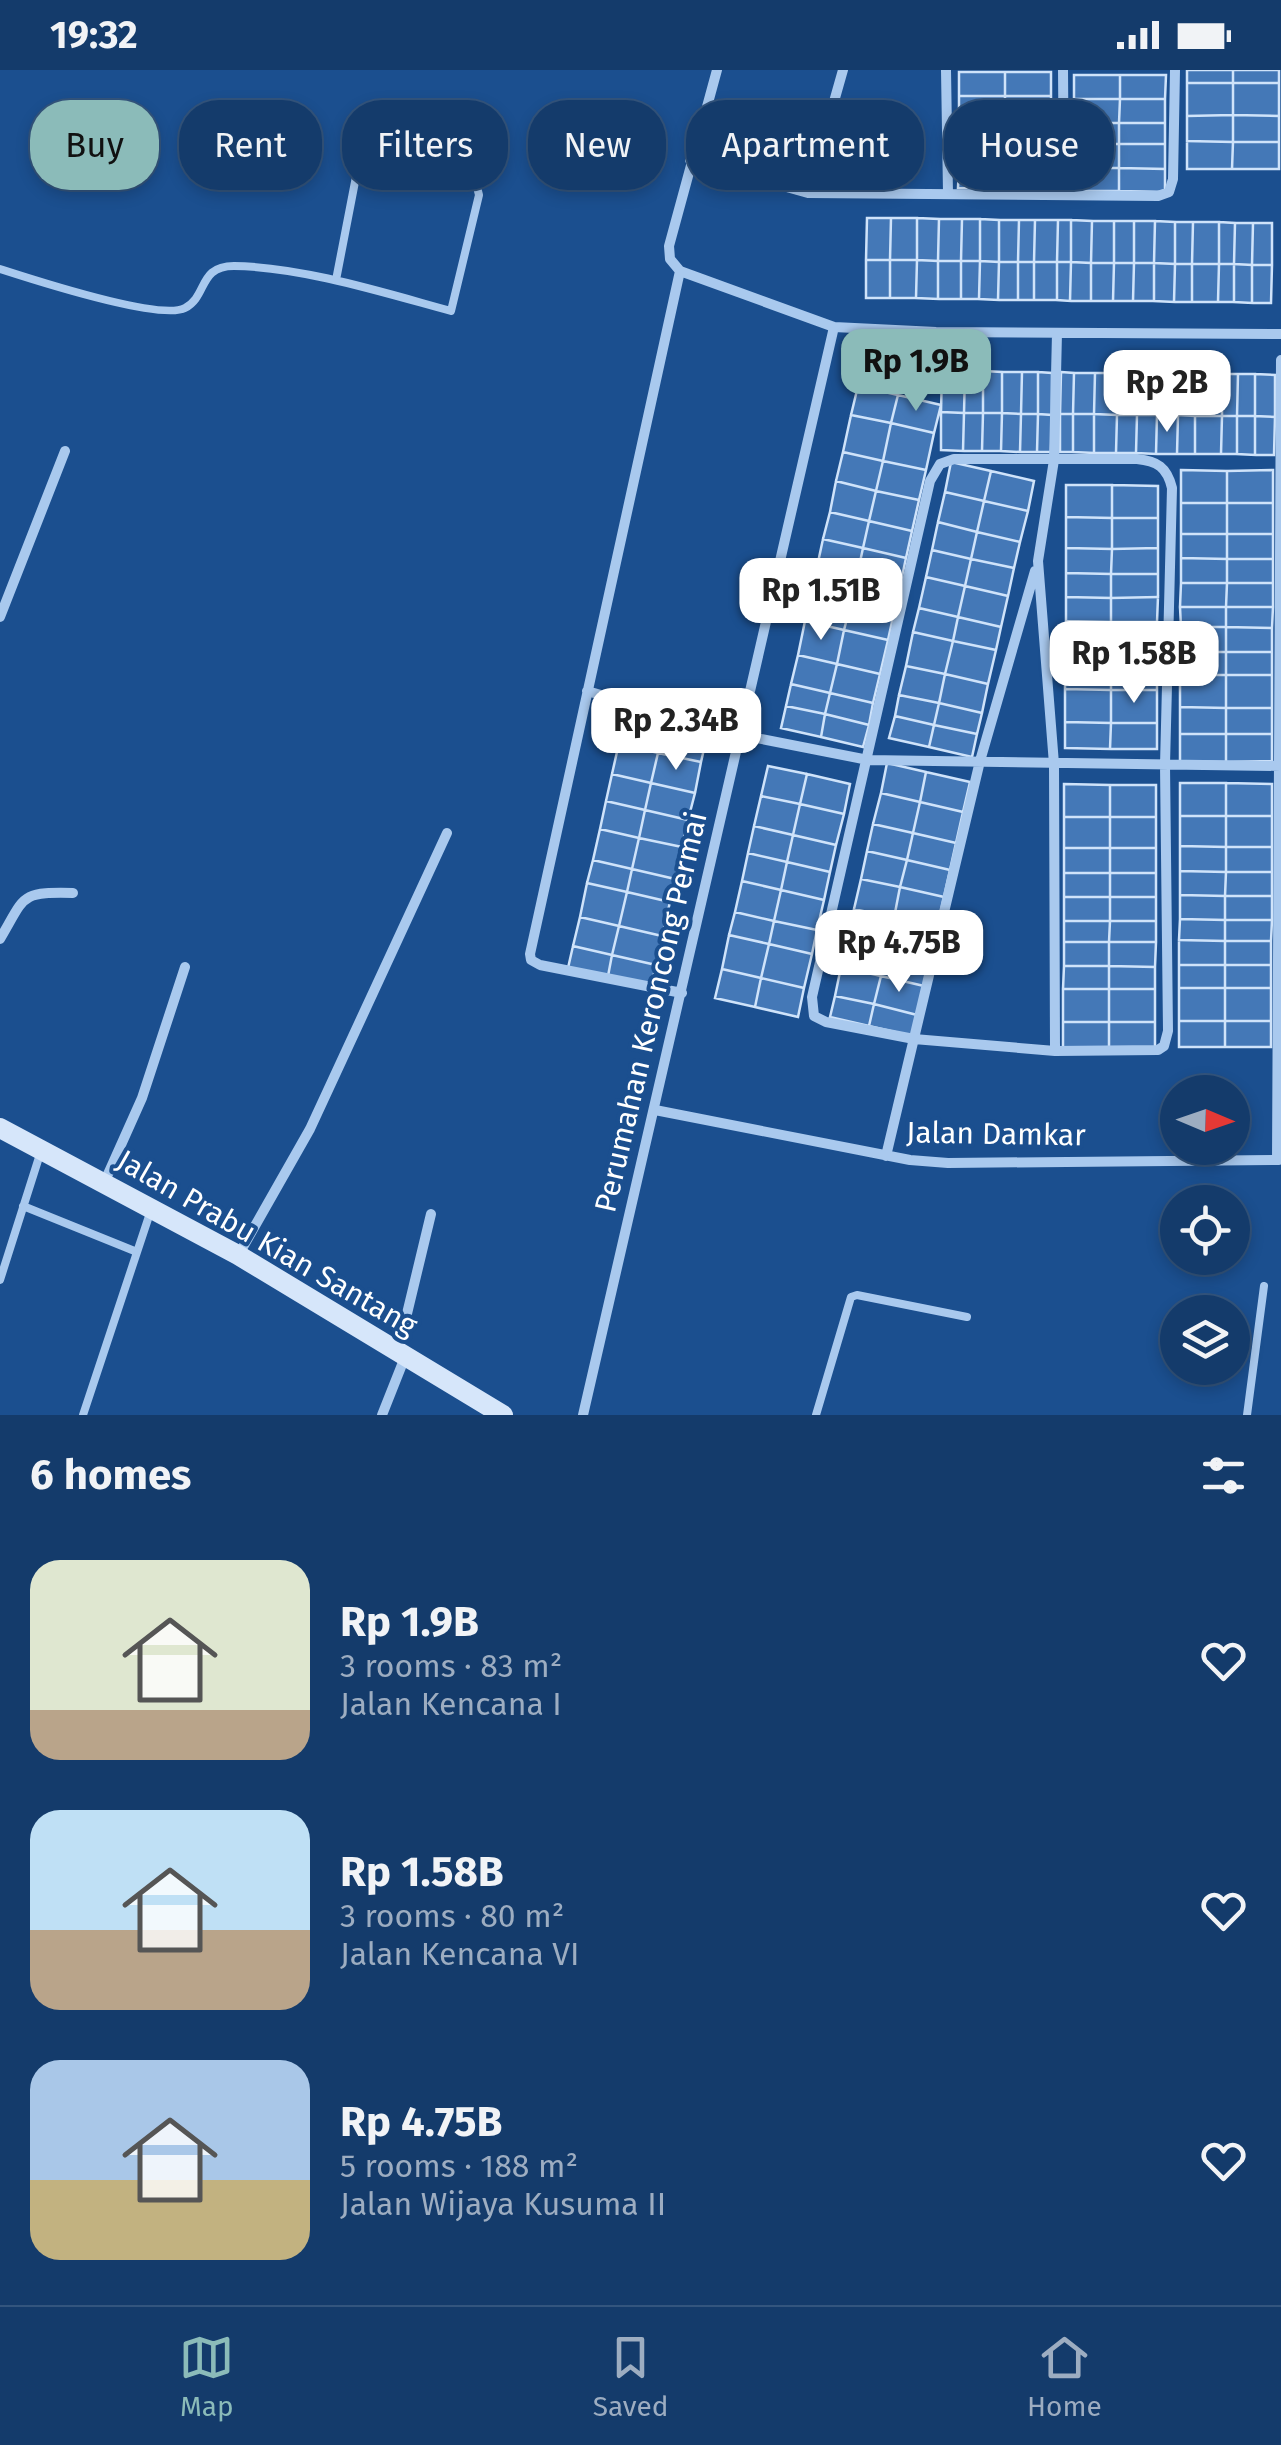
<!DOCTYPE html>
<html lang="en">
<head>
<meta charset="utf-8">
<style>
	body { margin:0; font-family:"Fira Sans",sans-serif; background:#214673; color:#f1f3f6; height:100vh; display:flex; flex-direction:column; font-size:38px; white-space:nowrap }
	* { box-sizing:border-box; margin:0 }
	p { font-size:32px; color:#9dadc1 }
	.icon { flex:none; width:55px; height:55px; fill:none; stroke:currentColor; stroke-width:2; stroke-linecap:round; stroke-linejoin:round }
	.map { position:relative; height:1345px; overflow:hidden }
	.details { display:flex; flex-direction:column; background:#143b6b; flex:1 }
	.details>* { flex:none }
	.top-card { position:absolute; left:30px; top:30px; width:1222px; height:90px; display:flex; gap:20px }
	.needle { width:65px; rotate:92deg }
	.tools { position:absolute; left:1160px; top:1005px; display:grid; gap:20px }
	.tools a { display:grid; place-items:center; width:90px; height:90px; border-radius:50%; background:#143b6b; box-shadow:0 5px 15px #0003,0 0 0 2px #33557e; font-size:50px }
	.price { position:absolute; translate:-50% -85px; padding:0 22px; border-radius:20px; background:#fff; color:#222; font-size:32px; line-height:65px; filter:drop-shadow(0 2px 5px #0008) }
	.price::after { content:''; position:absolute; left:50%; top:60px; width:30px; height:22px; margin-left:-15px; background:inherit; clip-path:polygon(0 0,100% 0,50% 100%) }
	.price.on { background:#8bbbb9; color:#111 }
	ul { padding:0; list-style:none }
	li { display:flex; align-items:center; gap:30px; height:250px; padding:0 30px }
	li span { display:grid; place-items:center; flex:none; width:280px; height:200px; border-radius:30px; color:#555 }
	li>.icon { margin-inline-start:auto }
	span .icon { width:120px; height:120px; fill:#fffc; stroke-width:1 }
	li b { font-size:42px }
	h2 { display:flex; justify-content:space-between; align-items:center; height:120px; padding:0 30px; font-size:42px }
	.tag { padding:0 35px; border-radius:40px; background:#143b6b; box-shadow:0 5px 15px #0003,0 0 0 2px #33557e; font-size:35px; line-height:90px }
	.tag.on { background:#8bbbb9; color:#111 }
	.status { display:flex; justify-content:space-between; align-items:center; height:70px; padding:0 50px; background:#143b6b; direction:ltr }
	.status svg { height:28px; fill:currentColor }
	.menu { display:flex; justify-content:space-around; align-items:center; height:140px; border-top:2px solid #33557e; background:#143b6b; font-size:28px; color:#9dadc1 }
	.menu a { display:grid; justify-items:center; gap:5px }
	.menu .on { color:#8bbbb9 }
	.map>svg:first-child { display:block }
</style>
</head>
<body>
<div class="status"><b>19:32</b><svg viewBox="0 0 49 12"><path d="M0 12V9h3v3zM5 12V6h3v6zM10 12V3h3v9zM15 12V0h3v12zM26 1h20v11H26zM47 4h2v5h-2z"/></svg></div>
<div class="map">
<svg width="1281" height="1345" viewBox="0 0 1281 1345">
	<rect width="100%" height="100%" fill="#1b4f8f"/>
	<path fill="#4478b7" stroke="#cfe3fa" stroke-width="2.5" d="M1187,0h46v13h-46z
		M1233,0h46v13h-46z
		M959,2h46v24h-46z
		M1005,2h46v24h-46z
		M1074,5h46v24h-46z
		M1120,5h46l-1,24h-45z
		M1187,13h46v32l-46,1z
		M1233,13h46v33l-46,-1z
		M959,26h46v24h-46z
		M1005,26h46v24h-46z
		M1074,29h46l-1,24h-46z
		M1120,29h45v24h-46z
		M1233,45l46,1v26h-46z
		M1233,45v27l-46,-1v-25z
		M959,50h46v21h-46z
		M1005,50h46v21h-46z
		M1073,53h46v21h-45z
		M1119,53h46v21h-46z
		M959,71h46v25l-46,-1z
		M1005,71h46l-1,25h-45z
		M1187,71l46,1 -1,27h-45z
		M1233,72h46v27h-47z
		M1074,74h45v24h-46z
		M1119,74h46v25l-46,-1z
		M959,95l46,1 -1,23 -46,-1z
		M1005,96h45l1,23h-47z
		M1073,98h46v23h-46z
		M1119,98l46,1v23l-46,-1z
		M867,148h24l-1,42h-24z
		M891,148h26v42h-27z
		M917,148l22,1 -1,42 -21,-1z
		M939,149h23l-1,42h-23z
		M962,149h18v42h-19z
		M980,149l19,1v42l-19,-1z
		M999,150h20l-1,42h-19z
		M1019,150h16l-1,42h-16z
		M1035,150h23l-1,42h-23z
		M1058,150h13v42h-14z
		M1071,150l21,1 -1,42 -20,-1z
		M1092,151h22v42h-23z
		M1114,151h20v42h-20z
		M1134,151h21l-1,42h-20z
		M1155,151l20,1v42l-21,-1z
		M1175,152h18l-1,42h-17z
		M1193,152h26v42h-27z
		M1219,152l16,1 -1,41h-15z
		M1235,153h18l-1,42 -18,-1z
		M1253,153h19v42h-20z
		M866,190h24v38h-24z
		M890,190h27l-1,38h-26z
		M917,190l21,1v38l-22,-1z
		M938,191h23v38h-23z
		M961,191h19l-1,38h-18z
		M980,191l19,1 -1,38 -19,-1z
		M999,192h19v38h-20z
		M1018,192h16v38h-16z
		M1034,192h23v38h-23z
		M1057,192h14l-1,39 -13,-1z
		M1071,192l20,1v38h-21z
		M1091,193h23l-1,38h-22z
		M1114,193h20l-1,38h-20z
		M1134,193h20v38h-21z
		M1154,193l21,1 -1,38 -20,-1z
		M1175,194h17v38h-18z
		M1192,194h27l-1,38h-26z
		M1219,194h15v38h-16z
		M1234,194l18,1v38l-18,-1z
		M1252,195h20l-1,38h-19z
		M866,283l39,8 -7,34 -40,-9z
		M942,301h23l-1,42 -23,-1z
		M965,301h18v42h-19z
		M983,301l19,1v41h-19z
		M1002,302h20l-1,42 -19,-1z
		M1022,302h16v42h-17z
		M1038,302l14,1v42l-14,-1z
		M1061,302l13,1 -1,41h-13z
		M1074,303h21l-1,41h-21z
		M1095,303h22v42l-23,-1z
		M1117,303h20v42h-20z
		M1137,303l20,1v41h-20z
		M1157,304h21v41h-21z
		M1178,304h18l-1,42 -17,-1z
		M1196,304h26v42h-27z
		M1222,304h16l-1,42h-15z
		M1238,304h17v42h-18z
		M1255,304l20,1v42l-20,-1z
		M858,316l40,9 -7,28 -40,-8z
		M898,325l43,10 -7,28 -43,-10z
		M941,342l23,1 -1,38 -22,-1z
		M964,343h19l-1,38h-19z
		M983,343h19l-1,38h-19z
		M1002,343l19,1 -1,38 -19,-1z
		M1021,344h17l-1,38h-17z
		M1038,344l14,1 -1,37h-14z
		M1060,344h13v38h-13z
		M1073,344h21v39l-21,-1z
		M1094,344l23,1 -1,38h-22z
		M851,345l40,8 -8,38 -40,-9z
		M1117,345h20l-1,38h-20z
		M1137,345h20l-1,39 -20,-1z
		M1157,345h21l-1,39h-21z
		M1178,345l17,1v38h-18z
		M1195,346h27l-1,38h-26z
		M1222,346h15v38h-16z
		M1237,346h18v39l-18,-1z
		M1255,346l20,1 -1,38h-19z
		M891,353l43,10 -8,37 -43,-9z
		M843,382l40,9 -7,30 -40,-10z
		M883,391l43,9 -7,30 -43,-9z
		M951,392l40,9 -7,30 -39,-9z
		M1181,400l46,1v32h-46z
		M1273,400v33h-46v-32z
		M991,401l43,10 -6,30 -44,-10z
		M836,411l40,10 -7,30 -39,-9z
		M1066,415h46v33l-46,-1z
		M1112,415l46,1v32h-46z
		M876,421l43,9 -7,31 -43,-10z
		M945,422l39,9 -7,31 -39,-10z
		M984,431l44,10 -8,31 -43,-10z
		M1181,433h46v31h-46z
		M1227,433h46v31h-46z
		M830,442l39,9 -6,27 -40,-9z
		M1066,447l46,1v31l-46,-1z
		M1112,448h46v30l-46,1z
		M869,451l43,10 -6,27 -43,-10z
		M938,452l39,10 -6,27 -39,-9z
		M977,462l43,10 -6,26 -43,-9z
		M1181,464h46v25l-46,-1z
		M1227,464h46v25h-46z
		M823,469l40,9 -6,28 -40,-9z
		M863,478l43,10 -6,28 -43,-10z
		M1066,478l46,1 -1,25 -45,-1z
		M1158,478v26h-47l1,-25z
		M932,480l39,9 -6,27 -39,-9z
		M1181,488l46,1v24h-46z
		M971,489l43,9 -6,28 -43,-10z
		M1227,489h46v24h-46z
		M817,497l40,9 -7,31 -39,-9z
		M1066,503l45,1v24l-45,-1z
		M1111,504h47v23l-47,1z
		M857,506l43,10 -7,31 -43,-10z
		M926,507l39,9 -7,31 -39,-9z
		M1181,513h46l-1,24h-46z
		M1227,513h46v24h-47z
		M965,516l43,10 -7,31 -43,-10z
		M1066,527l45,1v24l-45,-1z
		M1158,527l-1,25h-46v-24z
		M811,528l39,9 -6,23 -39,-9z
		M850,537l43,10 -5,23 -44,-10z
		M1180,537h46v20h-45z
		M1226,537h47l-1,21 -46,-1z
		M919,538l39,9 -5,24 -40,-9z
		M958,547l43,10 -5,23 -43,-9z
		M805,551l39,9 -7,34 -39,-9z
		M1066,551l45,1v20h-46z
		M1111,552h46v20h-46z
		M1181,557h45v25h-46z
		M1226,557l46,1v24h-46z
		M844,560l44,10 -8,34 -43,-10z
		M913,562l40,9 -8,33 -39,-8z
		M953,571l43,9 -8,34 -43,-10z
		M1065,572h46v25h-46z
		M1111,572h46v25h-46z
		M1180,582h46v23h-46z
		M1226,582h46v23h-46z
		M798,585l39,9 -7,29 -39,-9z
		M837,594l43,10 -7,29 -43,-10z
		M906,596l39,8 -6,29 -40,-8z
		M1065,597h46v23l-46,-1z
		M1111,597h46v23h-46z
		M945,604l43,10 -6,29 -43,-10z
		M1180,605h46v33l-46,-1z
		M1226,605h46v33h-46z
		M791,614l39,9 -5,21 -39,-8z
		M1065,619l46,1v33l-46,-1z
		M1111,620h46v33h-46z
		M830,623l43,10 -4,22 -44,-11z
		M899,625l40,8 -5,22 -39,-9z
		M939,633l43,10 -5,21 -43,-9z
		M786,636l39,8 -4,23 -40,-9z
		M1180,637l46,1v26h-46z
		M1226,638h46v26h-46z
		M626,644l39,9 -7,30 -39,-10z
		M825,644l44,11 -6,22 -42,-10z
		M895,646l39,9 -5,22 -40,-9z
		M1065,652l46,1 -1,26 -45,-1z
		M665,653l43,9 -7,30 -43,-9z
		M1111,653h46v26h-47z
		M934,655l43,9 -5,23 -43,-10z
		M1180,664h46v28l-46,-1z
		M1226,664h46v27l-46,1z
		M619,673l39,10 -7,30 -39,-9z
		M658,683l43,9 -6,31 -44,-10z
		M887,693l39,9 -6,30 -39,-9z
		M768,696l39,8 -7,30 -39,-8z
		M926,702l44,10 -7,30 -43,-10z
		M612,704l39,9 -6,27 -39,-9z
		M807,704l43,10 -6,30 -44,-10z
		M651,713l44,10 -7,27 -43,-10z
		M1180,713h46v33h-46z
		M1226,713l46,1v32h-46z
		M1064,714l46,1v32h-46z
		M1110,715h46v32h-46z
		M881,723l39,9 -7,31 -40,-9z
		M761,726l39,8 -7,31 -39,-9z
		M606,731l39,9 -6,28 -39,-9z
		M920,732l43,10 -7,31 -43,-10z
		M800,734l44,10 -8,31 -43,-10z
		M645,740l43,10 -6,27 -43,-9z
		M1180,746h46v31l-46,-1z
		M1226,746h46v31h-46z
		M1064,747h46v31h-46z
		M1110,747h46v31h-46z
		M873,754l40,9 -6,27 -40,-9z
		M754,756l39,9 -6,27 -39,-9z
		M600,759l39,9 -7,31 -39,-9z
		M913,763l43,10 -6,27 -43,-10z
		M793,765l43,10 -6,27 -43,-10z
		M639,768l43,9 -7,32 -43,-10z
		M1180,776l46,1v25l-46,-1z
		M1226,777h46v25h-46z
		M1064,778h46v25h-46z
		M1110,778h46v25h-46z
		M867,781l40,9 -7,27 -39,-8z
		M748,783l39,9 -6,28 -39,-9z
		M593,790l39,9 -5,23 -40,-9z
		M907,790l43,10 -6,27 -44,-10z
		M787,792l43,10 -6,28 -43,-10z
		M632,799l43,10 -5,23 -43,-10z
		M1180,801l46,1 -1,24 -45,-1z
		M1226,802h46v24h-47z
		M1064,803h46v24h-46z
		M1110,803h46v24h-46z
		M861,809l39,8 -6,31 -40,-9z
		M742,811l39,9 -7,31 -39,-9z
		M587,813l40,9 -8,34 -39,-9z
		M900,817l44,10 -7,31 -43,-10z
		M781,820l43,10 -7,30 -43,-9z
		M627,822l43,10 -8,34 -43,-10z
		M1180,825l45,1v24l-45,-1z
		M1225,826h47v24h-47z
		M1064,827h46v24h-46z
		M1110,827h46v24h-46z
		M854,839l40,9 -6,24 -39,-9z
		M735,842l39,9 -5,23 -40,-9z
		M580,847l39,9 -7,29 -39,-9z
		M894,848l43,10 -6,23 -43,-9z
		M1180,849l45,1v21l-46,-1z
		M1225,850h47l-1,21h-46z
		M774,851l43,9 -5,24 -43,-10z
		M1064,851h46l-1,21h-45z
		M1110,851h46v21h-47z
		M619,856l43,10 -6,29 -44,-10z
		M849,863l39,9 -7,34 -40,-9z
		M729,865l40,9 -8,34 -39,-9z
		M1179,870l46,1v24h-46z
		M1225,871h46v24h-46z
		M888,872l43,9 -7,35 -43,-10z
		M1064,872h45v24h-45z
		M1109,872h47l-1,25 -46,-1z
		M769,874l43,10 -8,34 -43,-10z
		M573,876l39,9 -4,21 -40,-8z
		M612,885l44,10 -5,21 -43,-10z
		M1179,895h46v23h-46z
		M1225,895h46v23h-46z
		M1064,896h45v23h-46z
		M1109,896l46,1v22h-46z
		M841,897l40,9 -7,28 -39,-8z
		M722,899l39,9 -6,29 -40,-9z
		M881,906l43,10 -7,29 -43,-11z
		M761,908l43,10 -6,29 -43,-10z
		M1179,918h46v33h-46z
		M1225,918h46v33h-46z
		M1063,919h46v33h-46z
		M1109,919h46v33h-46z
		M835,926l39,8 -5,22 -39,-9z
		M874,934l43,11 -5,21 -43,-10z
		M1179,951h46v26h-46z
		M1225,951h46v26h-46z
		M1063,952h46v26h-46z
		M1109,952h46v26h-46z"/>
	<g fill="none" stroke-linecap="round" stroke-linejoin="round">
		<path stroke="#a9c9ee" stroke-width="8" d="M0,199c31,10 160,52 185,39 23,-12 13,-42 49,-42 69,1 151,27 217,45l28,-116 -6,-24 -7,-5 -93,-20 -13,10 -24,124
			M23,1136l114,46
			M0,1210l41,-129
			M83,1345l68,-205
			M816,1345l35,-118 6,-2 110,22
			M1247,1345l17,-129"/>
		<path stroke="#a9c9ee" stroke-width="10" d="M946,0l2,123
			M1063,0l1,123
			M690,90l118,33 350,3 11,-4 4,-13 2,-109
			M808,123l35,-123
			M680,201l-150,683 1,6 9,5 142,28
			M680,201l154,56 102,5 345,2
			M680,201l-10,-12 -1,-13 48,-176
			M954,389h183c20,2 30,8 35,29l-7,277 3,266 -4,15 -6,4 -103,1 -141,-12 -88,-17 -12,-6 -2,-19 118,-516 10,-17z
			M0,547l65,-166
			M587,621l154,44 127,25 412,6
			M0,869c26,-44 19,-47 73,-46
			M1055,981l-1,-287 -16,-203 16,-101 3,-127
			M655,1040l255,50 38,3 331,-3
			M886,1086l94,-395 55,-190
			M1277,1090l4,-800
			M104,1113l38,-85 43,-131
			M239,1184l71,-125 137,-296
			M398,1281l33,-137
			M382,1345l23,-58
			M583,1345l251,-1088"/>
		<path stroke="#d6e6fa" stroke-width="20" d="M0,1058l238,127 265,160"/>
	</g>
	<g text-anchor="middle" stroke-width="8" stroke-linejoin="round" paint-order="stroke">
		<g font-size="30" fill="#fff" stroke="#1b4f8f">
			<text transform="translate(651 942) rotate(-77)" y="10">Perumahan Keroncong Permai</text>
			<text transform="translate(996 1064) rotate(1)" y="10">Jalan Damkar</text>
			<text transform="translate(267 1173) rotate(30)" y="10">Jalan Prabu Kian Santang</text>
		</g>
	</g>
</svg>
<div class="tools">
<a><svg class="needle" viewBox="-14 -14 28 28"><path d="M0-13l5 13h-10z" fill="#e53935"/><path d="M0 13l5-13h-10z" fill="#9dadc1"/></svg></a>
<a><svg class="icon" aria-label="locate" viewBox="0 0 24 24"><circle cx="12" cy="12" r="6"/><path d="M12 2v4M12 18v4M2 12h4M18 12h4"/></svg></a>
<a><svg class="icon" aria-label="layers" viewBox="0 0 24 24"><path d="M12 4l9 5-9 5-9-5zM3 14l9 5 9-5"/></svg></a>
</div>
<b class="price on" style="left:916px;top:344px">Rp 1.9B</b>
<b class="price" style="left:1167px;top:365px">Rp 2B</b>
<b class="price" style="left:821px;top:573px">Rp 1.51B</b>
<b class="price" style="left:1134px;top:636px">Rp 1.58B</b>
<b class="price" style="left:676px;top:703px">Rp 2.34B</b>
<b class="price" style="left:899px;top:925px">Rp 4.75B</b>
<div class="top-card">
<a class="tag on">Buy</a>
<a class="tag">Rent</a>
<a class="tag">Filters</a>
<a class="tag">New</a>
<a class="tag">Apartment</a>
<a class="tag">House</a>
</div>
</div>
<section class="details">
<h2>6 homes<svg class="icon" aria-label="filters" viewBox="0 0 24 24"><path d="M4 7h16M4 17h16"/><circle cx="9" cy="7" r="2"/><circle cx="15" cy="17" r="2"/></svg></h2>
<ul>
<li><span style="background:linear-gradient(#dfe7d0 75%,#b9a48a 0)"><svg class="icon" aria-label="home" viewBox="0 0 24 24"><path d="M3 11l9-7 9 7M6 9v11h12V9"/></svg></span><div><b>Rp 1.9B</b><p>3 rooms · 83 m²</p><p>Jalan Kencana I</p></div><svg class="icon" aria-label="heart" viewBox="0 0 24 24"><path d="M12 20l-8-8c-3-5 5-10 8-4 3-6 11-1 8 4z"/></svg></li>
<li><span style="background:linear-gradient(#bfe0f5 60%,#b9a48a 0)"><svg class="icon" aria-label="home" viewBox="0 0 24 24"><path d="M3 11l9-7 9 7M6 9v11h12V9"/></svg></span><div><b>Rp 1.58B</b><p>3 rooms · 80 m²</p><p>Jalan Kencana VI</p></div><svg class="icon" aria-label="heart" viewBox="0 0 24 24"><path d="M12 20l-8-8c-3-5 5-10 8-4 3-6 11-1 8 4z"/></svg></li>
<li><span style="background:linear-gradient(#a9c7e8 60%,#c2b280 0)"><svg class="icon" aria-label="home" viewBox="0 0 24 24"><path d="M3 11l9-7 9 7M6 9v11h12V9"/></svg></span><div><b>Rp 4.75B</b><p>5 rooms · 188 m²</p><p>Jalan Wijaya Kusuma II</p></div><svg class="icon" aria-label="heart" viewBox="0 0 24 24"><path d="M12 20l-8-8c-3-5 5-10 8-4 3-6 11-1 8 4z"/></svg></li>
</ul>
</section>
<nav class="menu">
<a class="on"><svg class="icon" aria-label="map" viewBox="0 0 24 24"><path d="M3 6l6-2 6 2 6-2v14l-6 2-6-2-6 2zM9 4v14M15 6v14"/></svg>Map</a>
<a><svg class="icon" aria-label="saved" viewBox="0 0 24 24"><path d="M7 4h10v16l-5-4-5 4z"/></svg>Saved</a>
<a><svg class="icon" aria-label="home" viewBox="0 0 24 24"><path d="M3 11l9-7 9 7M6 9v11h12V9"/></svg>Home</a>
</nav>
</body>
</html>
